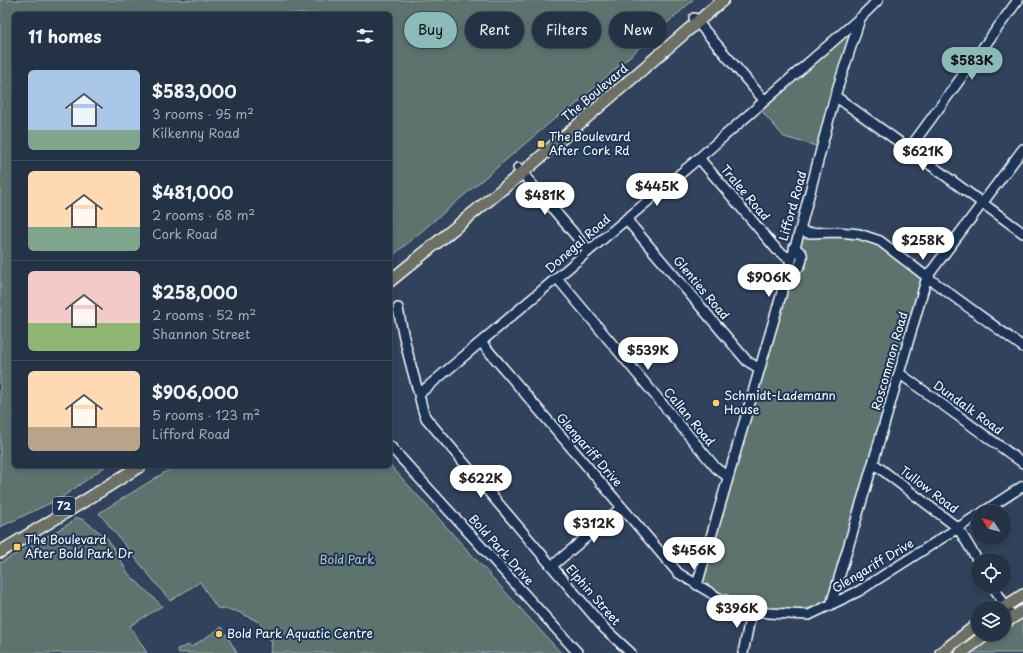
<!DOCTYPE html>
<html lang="en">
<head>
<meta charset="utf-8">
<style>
	body { margin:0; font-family:"Playpen Sans",sans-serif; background:#303e50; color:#f1f3f6; height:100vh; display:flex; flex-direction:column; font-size:15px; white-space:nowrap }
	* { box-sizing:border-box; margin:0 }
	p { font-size:13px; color:#a3aab3 }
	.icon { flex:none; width:22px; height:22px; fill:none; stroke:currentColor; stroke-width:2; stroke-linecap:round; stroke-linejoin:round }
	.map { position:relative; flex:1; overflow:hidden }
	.side { position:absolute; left:12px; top:12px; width:380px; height:456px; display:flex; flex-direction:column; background:#243245; border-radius:6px; box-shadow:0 2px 6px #0003,0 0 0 1px #414d5e }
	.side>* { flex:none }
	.banner { position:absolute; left:404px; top:12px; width:380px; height:36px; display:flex; gap:8px }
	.needle { width:26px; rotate:306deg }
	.tools { position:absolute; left:971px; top:505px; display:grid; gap:8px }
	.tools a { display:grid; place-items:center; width:40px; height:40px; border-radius:50%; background:#243245; box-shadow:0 2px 6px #0003,0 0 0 1px #414d5e; font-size:20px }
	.price { position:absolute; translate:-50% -34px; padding:0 9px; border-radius:14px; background:#fff; color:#222; font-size:13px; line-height:26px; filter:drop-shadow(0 1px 2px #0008) }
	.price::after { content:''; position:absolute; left:50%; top:24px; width:12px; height:9px; margin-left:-6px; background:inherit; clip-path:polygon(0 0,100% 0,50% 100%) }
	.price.active { background:#8bbbb9; color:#111 }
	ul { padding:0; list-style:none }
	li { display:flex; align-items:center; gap:12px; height:100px; padding:0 16px }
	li+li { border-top:1px solid #414d5e }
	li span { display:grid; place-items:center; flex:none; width:112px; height:80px; border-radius:6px; color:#555 }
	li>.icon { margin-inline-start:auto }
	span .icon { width:48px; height:48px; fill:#fffc; stroke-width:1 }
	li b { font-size:17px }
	h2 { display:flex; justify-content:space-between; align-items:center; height:48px; padding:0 16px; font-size:17px }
	.chip { padding:0 14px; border-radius:18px; background:#243245; box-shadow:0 2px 6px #0003,0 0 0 1px #414d5e; font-size:14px; line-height:36px }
	.chip.active { background:#8bbbb9; color:#111 }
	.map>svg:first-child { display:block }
</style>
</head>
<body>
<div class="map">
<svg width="1023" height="653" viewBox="0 0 1023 653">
	<rect width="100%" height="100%" fill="#30425c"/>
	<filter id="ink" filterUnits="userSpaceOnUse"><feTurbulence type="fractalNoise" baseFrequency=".025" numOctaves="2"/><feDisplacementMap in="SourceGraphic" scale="8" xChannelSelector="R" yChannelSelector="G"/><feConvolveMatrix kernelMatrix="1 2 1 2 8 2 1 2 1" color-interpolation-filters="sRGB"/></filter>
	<g filter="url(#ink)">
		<path fill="#5c736e" stroke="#aeb9b6" d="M0,0h693l-121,108 -13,7 -169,143v-244h-376v452h92l-45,32 -61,29z
			M846,35l3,2 2,2 -31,108 -36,-10 -25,-29z
			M846,235l29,8 47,35v5l-29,92 -64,224c-20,18 -75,11 -98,2 -10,-4 -20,-12 -29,-18l99,-343 6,-3z
			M390,465l171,188h-291l2,-11 -13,-20 -23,-11 -19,-3 -17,-26 -30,19 -71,-88 76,-47z
			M76,517l8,3 24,19 20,34 34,33 -32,20 17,27h-147v-90l72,-41z
			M1023,614v39h-56l25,-19h12v-8z
			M222,627l15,26h-58l-2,-4 12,-4 2,2z"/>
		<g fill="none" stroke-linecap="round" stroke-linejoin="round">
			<defs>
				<path id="minor" d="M694,18l70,82
					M835,96l74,53 114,84
					M909,149l109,-149
					M699,158l78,92 13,9
					M518,168l70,82
					M626,219l121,142 13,8
					M800,230l8,3 30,-1 21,2 21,7 47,36 96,70
					M557,278l159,190 12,9
					M785,281c7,-7 19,-15 17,-27l-8,-7
					M398,308c5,28 12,55 20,83 3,9 3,17 8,27l179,211 26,24
					M481,342l197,231 41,25 33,11 16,4 41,2 50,-24 119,-76
					M899,373l124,90
					M419,394l280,-236 162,-141 17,-17
					M390,446l188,207
					M873,463l85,65 20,33
					M983,512l40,-26
					M552,566l70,-59
					M697,585l103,-355 35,-134 25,-77
					M993,586l19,31
					M831,605l42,-142 54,-186 96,-128
					M743,653l9,-44"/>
				<path id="major" d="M390,281l132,-108 201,-173
					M0,552l86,-52 54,-34
					M1003,608l20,-13
					M1004,623l19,-12
					M941,653l37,-29
					M961,653l26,-19"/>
			</defs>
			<use href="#minor" stroke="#fff" stroke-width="12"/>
			<use href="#major" stroke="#fff" stroke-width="14"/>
			<use href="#minor" stroke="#1d3557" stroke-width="9"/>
			<use href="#major" stroke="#6c7065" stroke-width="11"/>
		</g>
	</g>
	<g fill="#ffd166" stroke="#1d3557" stroke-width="1.5">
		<rect x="537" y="140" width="8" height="8" rx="2"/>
		<circle cx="716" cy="403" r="4"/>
		<rect x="13" y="543" width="8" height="8" rx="2"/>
		<circle cx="219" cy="634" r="4"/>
	</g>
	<g text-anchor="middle" stroke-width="4" stroke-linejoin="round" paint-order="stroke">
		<rect fill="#1d3557" stroke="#bbc2cd" stroke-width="1" x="53" y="497" width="22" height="18" rx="3"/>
		<g font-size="11" font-weight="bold" fill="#fff">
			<text x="64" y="510">72</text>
		</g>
		<g font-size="12" fill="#fff" stroke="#1d3557">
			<text transform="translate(595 93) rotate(-40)" y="4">The Boulevard</text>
			<text transform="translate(745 193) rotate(50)" y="4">Tralee Road</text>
			<text transform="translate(793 206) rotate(-74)" y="4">Lifford Road</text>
			<text transform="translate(578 244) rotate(-41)" y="4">Donegal Road</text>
			<text transform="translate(701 288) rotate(50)" y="4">Glenties Road</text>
			<text transform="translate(890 361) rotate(-74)" y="4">Roscommon Road</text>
			<text transform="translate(968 408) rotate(36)" y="4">Dundalk Road</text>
			<text transform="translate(689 417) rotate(50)" y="4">Callan Road</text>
			<text transform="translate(589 450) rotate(49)" y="4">Glengariff Drive</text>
			<text transform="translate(929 490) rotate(37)" y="4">Tullow Road</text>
			<text transform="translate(501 550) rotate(48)" y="4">Bold Park Drive</text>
			<text transform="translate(873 566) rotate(-31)" y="4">Glengariff Drive</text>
			<text transform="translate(593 595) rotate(49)" y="4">Elphin Street</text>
		</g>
		<g font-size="12" fill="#fff" stroke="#1d3557" text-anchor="start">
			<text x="549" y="141">The Boulevard<tspan x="549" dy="14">After Cork Rd</tspan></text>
			<text x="724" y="400">Schmidt-Lademann<tspan x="724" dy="14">House</tspan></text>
			<text x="25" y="544">The Boulevard<tspan x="25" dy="14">After Bold Park Dr</tspan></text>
			<text x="227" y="638">Bold Park Aquatic Centre</text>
		</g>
		<g font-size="12" fill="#b6c0be" stroke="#1d3557">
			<text x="347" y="564">Bold Park</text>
		</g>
	</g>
</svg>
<div class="tools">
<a><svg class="needle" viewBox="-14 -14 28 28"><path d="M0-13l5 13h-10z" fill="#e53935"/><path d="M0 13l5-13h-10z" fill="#a3aab3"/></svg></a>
<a><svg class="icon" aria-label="locate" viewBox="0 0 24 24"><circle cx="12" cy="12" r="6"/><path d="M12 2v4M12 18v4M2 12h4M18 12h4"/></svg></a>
<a><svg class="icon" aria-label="layers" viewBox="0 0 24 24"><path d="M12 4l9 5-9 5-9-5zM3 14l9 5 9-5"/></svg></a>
</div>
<b class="price active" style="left:972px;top:81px">$583K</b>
<b class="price" style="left:923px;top:172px">$621K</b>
<b class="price" style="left:657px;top:207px">$445K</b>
<b class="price" style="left:545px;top:216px">$481K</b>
<b class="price" style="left:923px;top:261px">$258K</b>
<b class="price" style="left:769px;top:298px">$906K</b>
<b class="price" style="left:648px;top:371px">$539K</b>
<b class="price" style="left:481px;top:499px">$622K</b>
<b class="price" style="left:594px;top:544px">$312K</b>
<b class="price" style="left:694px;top:571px">$456K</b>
<b class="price" style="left:737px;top:629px">$396K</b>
<div class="banner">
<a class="chip active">Buy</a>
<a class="chip">Rent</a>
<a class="chip">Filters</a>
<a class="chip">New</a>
</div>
<section class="side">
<h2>11 homes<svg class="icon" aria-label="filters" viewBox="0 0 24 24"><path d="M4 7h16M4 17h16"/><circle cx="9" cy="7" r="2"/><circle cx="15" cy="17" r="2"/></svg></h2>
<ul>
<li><span style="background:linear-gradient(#a9c7e8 75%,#7fa58c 0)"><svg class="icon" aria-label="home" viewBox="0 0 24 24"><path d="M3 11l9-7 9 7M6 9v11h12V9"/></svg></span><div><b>$583,000</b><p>3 rooms · 95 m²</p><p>Kilkenny Road</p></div></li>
<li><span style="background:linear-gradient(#ffd9b3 70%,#7fa58c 0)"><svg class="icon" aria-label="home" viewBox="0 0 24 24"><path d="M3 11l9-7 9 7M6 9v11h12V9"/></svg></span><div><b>$481,000</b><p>2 rooms · 68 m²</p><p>Cork Road</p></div></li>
<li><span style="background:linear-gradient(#f6c9c9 65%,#8fb573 0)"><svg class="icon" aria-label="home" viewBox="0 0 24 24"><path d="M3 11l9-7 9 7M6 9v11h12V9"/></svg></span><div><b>$258,000</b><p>2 rooms · 52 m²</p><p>Shannon Street</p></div></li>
<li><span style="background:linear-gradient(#ffd9b3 70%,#b9a48a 0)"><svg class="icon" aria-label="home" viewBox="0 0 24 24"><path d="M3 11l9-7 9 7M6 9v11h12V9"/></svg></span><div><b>$906,000</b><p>5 rooms · 123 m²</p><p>Lifford Road</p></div></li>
</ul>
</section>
</div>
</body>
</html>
